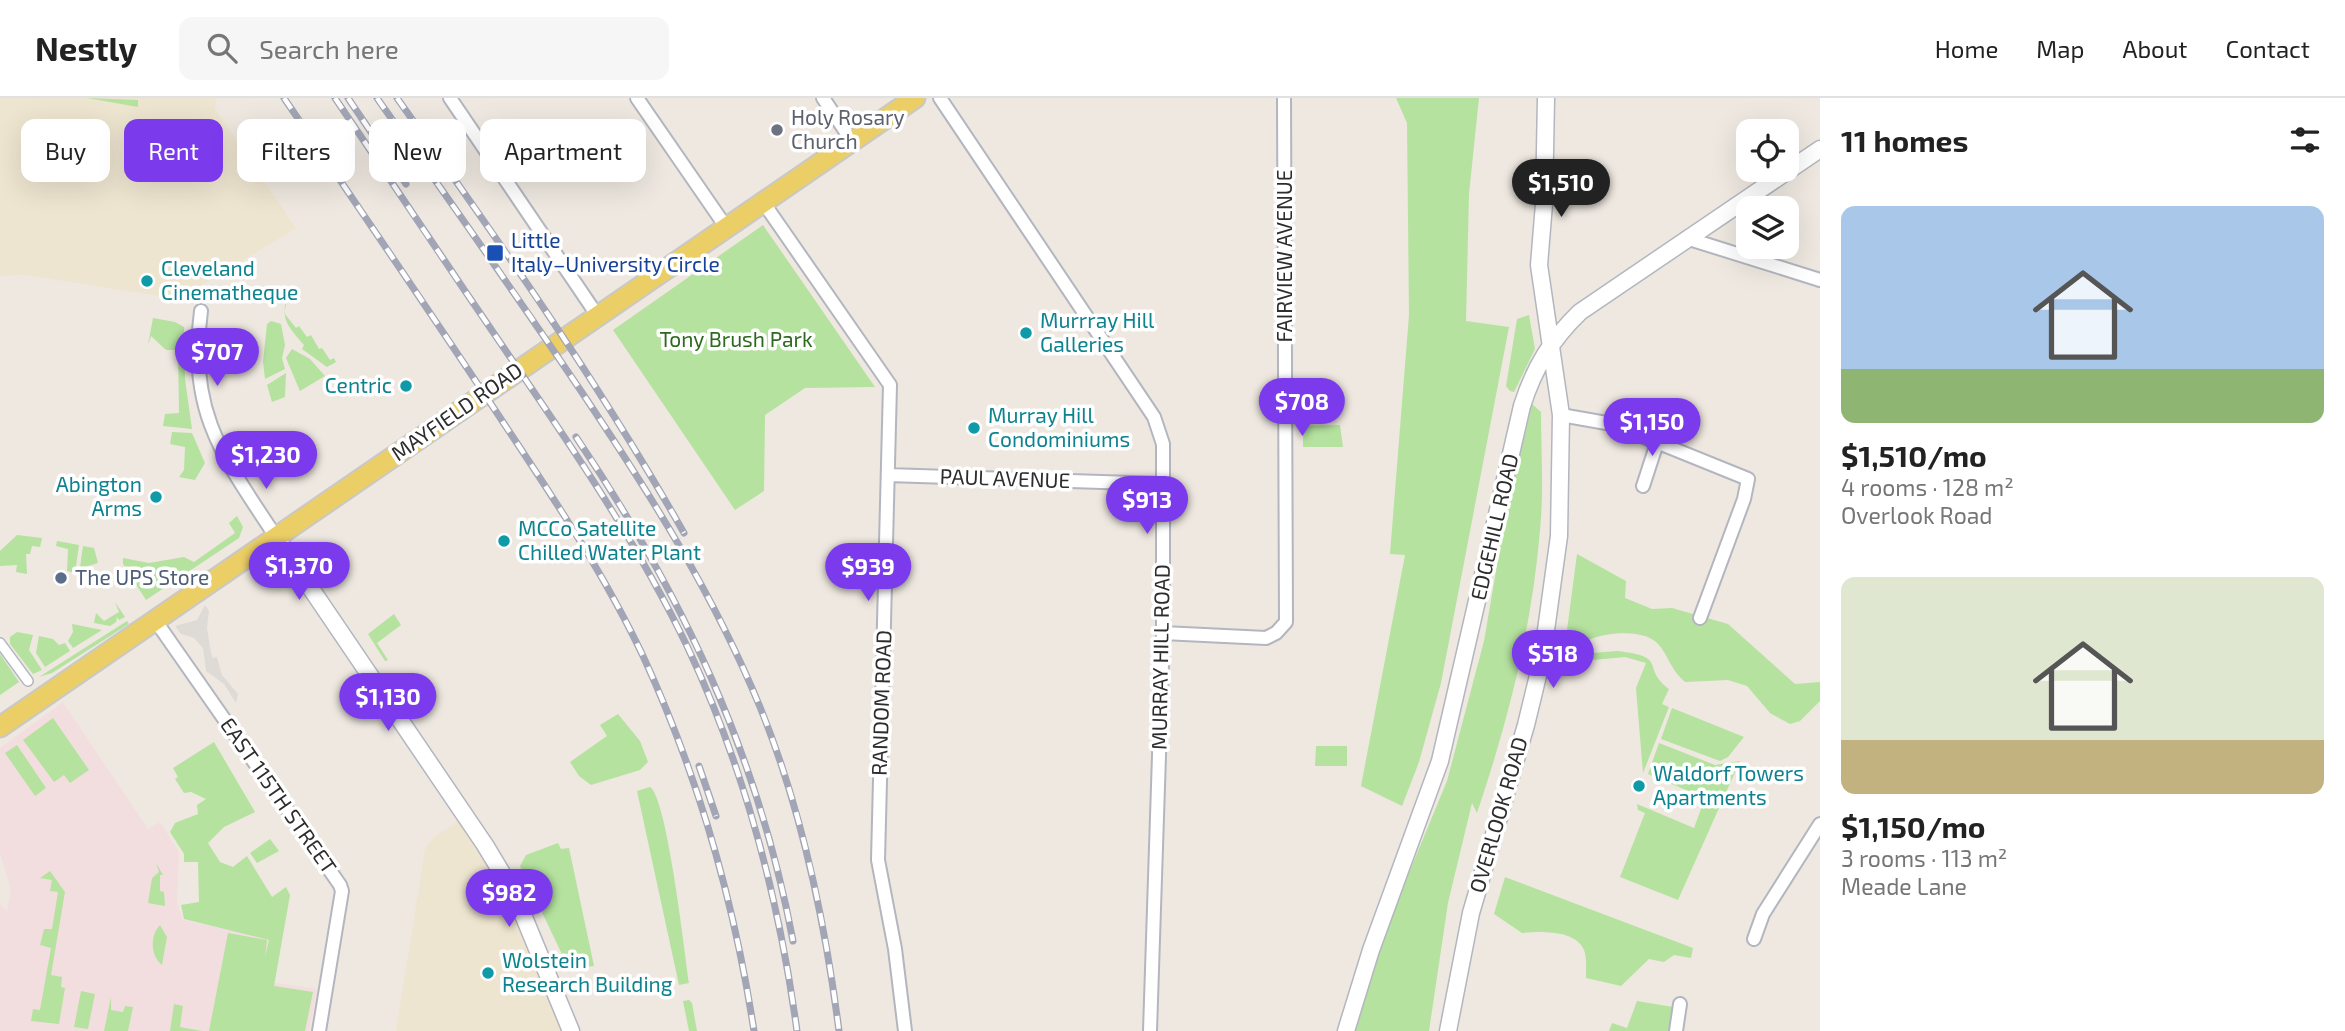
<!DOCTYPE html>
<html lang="en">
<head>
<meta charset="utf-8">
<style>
	body { margin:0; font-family:"Exo 2",sans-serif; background:#f6f6f6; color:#222; height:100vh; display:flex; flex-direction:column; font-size:26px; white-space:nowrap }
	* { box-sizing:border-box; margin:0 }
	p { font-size:23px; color:#767676 }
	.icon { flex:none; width:38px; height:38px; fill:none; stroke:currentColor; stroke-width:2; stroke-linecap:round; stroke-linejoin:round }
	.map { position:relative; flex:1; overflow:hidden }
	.panel { display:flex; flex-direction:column; background:#fff; width:525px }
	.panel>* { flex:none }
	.banner { position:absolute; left:21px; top:21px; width:665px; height:63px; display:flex; gap:14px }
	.buttons { position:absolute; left:1736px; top:21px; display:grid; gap:14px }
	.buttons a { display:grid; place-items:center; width:63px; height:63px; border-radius:14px; background:#fff; box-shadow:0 7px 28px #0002; font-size:35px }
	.price { position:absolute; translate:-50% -60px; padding:0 16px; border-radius:24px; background:#7c3aed; color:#fff; font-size:23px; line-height:46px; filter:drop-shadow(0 2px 4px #0008) }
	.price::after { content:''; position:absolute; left:50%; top:42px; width:21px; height:16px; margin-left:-10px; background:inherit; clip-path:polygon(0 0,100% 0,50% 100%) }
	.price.active { background:#222; color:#fff }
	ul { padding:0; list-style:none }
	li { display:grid; align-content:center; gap:14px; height:371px; padding:0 21px }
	li span { display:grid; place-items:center; height:217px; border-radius:14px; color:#555 }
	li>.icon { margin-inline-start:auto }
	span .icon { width:126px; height:126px; fill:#fffc; stroke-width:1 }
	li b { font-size:30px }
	h2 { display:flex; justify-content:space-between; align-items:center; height:84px; padding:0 21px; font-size:30px }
	.chip { padding:0 24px; border-radius:14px; background:#fff; box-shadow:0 7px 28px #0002; font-size:24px; line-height:63px }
	.chip.active { background:#7c3aed; color:#fff }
	header { display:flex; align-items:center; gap:42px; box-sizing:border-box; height:98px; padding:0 35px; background:#fff; border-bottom:2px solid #e0e0e0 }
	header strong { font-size:33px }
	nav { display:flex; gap:38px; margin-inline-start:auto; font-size:24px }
	.search { width:490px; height:63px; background:#f6f6f6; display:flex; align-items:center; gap:18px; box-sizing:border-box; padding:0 24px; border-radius:14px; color:#767676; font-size:26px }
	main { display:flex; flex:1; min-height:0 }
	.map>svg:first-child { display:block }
</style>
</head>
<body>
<header>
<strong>Nestly</strong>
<div class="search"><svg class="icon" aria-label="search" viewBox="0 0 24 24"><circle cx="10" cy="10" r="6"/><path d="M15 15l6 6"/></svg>Search here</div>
<nav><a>Home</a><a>Map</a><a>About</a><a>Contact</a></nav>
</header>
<main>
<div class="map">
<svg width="1820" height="933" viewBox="0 0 1820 933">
	<rect width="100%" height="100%" fill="#eee8e0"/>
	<path fill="#eee5d0" d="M0,0h216l-1,11 81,119 -117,71 -154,-24 -25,1z
		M467,718l19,29 85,186h-175l29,-182 10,-13z"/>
	<path fill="#f3dedf" d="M63,604l85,127 12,-7 19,30 -2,51 6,17 86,19 -6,42 54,8 -8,42h-309v-127l7,7 4,-22 -11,-36v-105z"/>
	<path fill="#b5e29f" d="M87,0l51,2v7z
		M1396,0h83l-10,96 -3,127 43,6 -68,356 -22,79 -17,44 -41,-20 44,-231 -15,-1 19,-239 -2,-192z
		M763,127l112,162 -70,1 -40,27 -1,76 -29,19 -122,-180z
		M288,199l-4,16 12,15 3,-2 8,11 4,-2 8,14 3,-1 8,12 4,-2 2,4 -9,5 -25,-18 2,-4c-13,-15 -26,-27 -16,-48z
		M1529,217l6,34 -21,43 -4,-1 -4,-5 11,-67z
		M153,220l22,4 9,5 1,52 7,50 -29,-3 2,-12 14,-1 -1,-63h-12l-15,-14 -3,9z
		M271,223l10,3 4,21 -3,13 3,11 -20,10 -2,-17 4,-38z
		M292,251l18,10 15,17 -25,15 -14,-33z
		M286,275l-1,24 -13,5 -5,-17z
		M1532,306l9,8c0,39 3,79 -1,118 -8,98 -32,191 -63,283l-5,-10 -24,100 -19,128h-76l24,-81 70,-169 37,-140 22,-128z
		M1340,327l3,22h-40v-21z
		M172,334l20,1 13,30 -10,17 -16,-3 5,-7 1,-23 -15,-3z
		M237,418l6,11 -4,11 -93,62 -23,-36v-6l26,5 35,-6 10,5 41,-29 -6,-10z
		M17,437l25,3 -2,9 -8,-1 -2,8h-4l1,20 -11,-2 1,-7 -17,1v-15z
		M57,443l22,4 -4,28 -8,-2 1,-22 -12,-3z
		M83,448l11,2 4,15 -13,4 -6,7z
		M1577,456l49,27 -1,17 27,11 20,-1 56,16 67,60 25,-2v19l-20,20 -10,3 -20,-11 -23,-27 -19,-6 -43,2c-16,-14 -17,-29 -29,-40 -17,-16 -73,-9 -86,11h-6z
		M115,504l10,15 -6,3 -2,-3 -1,5 -6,4 -16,-3 2,-10 8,8 15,-9z
		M394,516l7,11 -24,18 11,17 -3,1 -17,-27z
		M127,523l2,3 -77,49 -13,4z
		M72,526l30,6 -29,18 -5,-7 5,-9z
		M17,534l16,3 -4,15 13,20 -9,4 -23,-30v-7z
		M39,538l14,3 6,6 6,-2 5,8 -25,16 -9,-14z
		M1617,553c53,6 23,16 52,38l-7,15 7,3 -26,66 -7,-85 10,-25 -21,-6 -32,3 -3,-2 3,-5z
		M0,556l19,28 -19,13z
		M1672,610l72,29 -16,20 -8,4 -59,-22z
		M618,616l22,27 8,21 -8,8 -49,15 -12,-9 -9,-14 37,-26 -7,-11z
		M53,620l36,52 -19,13 -6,-8 -10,7 -31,-42z
		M214,644l41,70 -31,15 -16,16 12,19 13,5 14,-11 25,41 14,-10 4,8 -16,91 39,6 -8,39h-96l19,-98 39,7 -2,17 4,-17 -85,-21 -3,-14 18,-3 -1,-40h-14v-8l-14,-22 5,-9 23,-9 -1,-9 9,-6 -15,-7 -7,1 -9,-14 3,-2 -5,-9z
		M1659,645l56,22 25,-4 -62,139 -58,-23 25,-64 -7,-3 -1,-6 57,24 11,-30 -57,-24z
		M17,647l29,43 -11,8 -30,-43z
		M1316,648h31v20h-32z
		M650,689c17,10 35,168 39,196l-10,2 -42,-194z
		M270,741l9,12 -22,12 -7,-10z
		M558,745l3,6 8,-1 25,118 -25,3 -49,-103 6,-11z
		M156,765l7,12h-3v16l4,1 1,14 -17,-3 4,-25 7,-6z
		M50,773l15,21 -14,83 11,2 -1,10 4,1 -6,36 -28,-3 2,-12 7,1 11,-62 -11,-3 4,-16h8l6,-37 -8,-1 2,-11 -12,-2z
		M1505,779l188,71 -2,10 -17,-3 -10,7 -15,-3 -28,27 -35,-8c0,-8 1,-21 -2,-28 -8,-20 -44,-19 -62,-17l-28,-19z
		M160,827l7,12 -5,28c-12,-9 -12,-30 -2,-40z
		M81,893l14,3 -7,35 -14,-2z
		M111,899v13l12,2 2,-6 8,1 -5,24h-24z
		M689,902l3,3 5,28h-8l-6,-30z
		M1637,903l36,6 -4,24h-60l3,-8 15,5z
		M174,906l9,2 -3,21 22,4h-32z"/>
	<path fill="#dedbd7" d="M205,507l4,6 -2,17 4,25 2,5 4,-1 5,18 16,19 -2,9 -12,-19 -18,-13 -3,-23 -9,-10 -13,-4 -6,-8 22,-6z"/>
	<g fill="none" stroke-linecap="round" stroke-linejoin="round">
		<defs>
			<path id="pedestrian" d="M0,545l28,38"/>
			<path id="minor" d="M450,0l147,217
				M637,0l89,129
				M823,0l29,43
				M940,0l214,319 9,27v189l-13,398
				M763,104l127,183 -12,475 17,89 10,82
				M1686,140l134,42
				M201,213c-14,101 23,147 75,226
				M1561,317l51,9 136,55 -4,20 -44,119
				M888,377l276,9
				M1643,388l14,-43
				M155,522l185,265 2,6 -23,140
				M1163,535l103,5 10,-5 10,-11 -2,-524
				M1754,841l9,-25 57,-90
				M1676,933l4,-27"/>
			<path id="tertiary" d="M276,439l209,308 29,48 57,138
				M1346,933l25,-81 69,-189 82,-355c12,-38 29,-66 58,-94l240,-163
				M1448,933l23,-118 55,-188 16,-66 17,-123 2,-121 -22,-150 5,-61 2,-106"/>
			<path id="primary" d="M0,629l915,-629"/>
		</defs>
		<use href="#pedestrian" stroke="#b3b6bf" stroke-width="12"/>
		<use href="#minor" stroke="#b3b6bf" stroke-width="16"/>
		<use href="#tertiary" stroke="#b3b6bf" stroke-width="19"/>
		<use href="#primary" stroke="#c8c8c8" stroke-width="23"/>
		<use href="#pedestrian" stroke="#fff" stroke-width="9"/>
		<use href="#minor" stroke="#fff" stroke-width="12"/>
		<use href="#tertiary" stroke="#fff" stroke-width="16"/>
		<use href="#primary" stroke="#ecce67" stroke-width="19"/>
		<defs>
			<path id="rail" d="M284,0c71,104 142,208 211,312 53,80 107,159 148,246 55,119 91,245 111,375
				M335,0c58,86 116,173 175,259 64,93 128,187 177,289 57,121 92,252 110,385
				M348,0l58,86
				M377,0c69,98 139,196 206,296 67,100 131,201 177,313 42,103 65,214 79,324
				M397,0c101,142 201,283 287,435
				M576,339c106,157 182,317 217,504
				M699,668l17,50"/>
		</defs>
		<use href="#rail" stroke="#a2a5b6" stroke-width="7"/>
		<use href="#rail" stroke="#fff" stroke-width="4.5" stroke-dasharray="13" stroke-linecap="butt"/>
	</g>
	<circle fill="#6b7280" stroke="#fff" stroke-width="2.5" cx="777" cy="32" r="7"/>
	<rect fill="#1a4fb4" stroke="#fff" stroke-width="2.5" x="486" y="146" width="18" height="18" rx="3.5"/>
	<g fill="#0f9aa8" stroke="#fff" stroke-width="2.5">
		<circle cx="147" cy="183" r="7"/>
		<circle cx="1026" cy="235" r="7"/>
		<circle cx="406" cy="288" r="7"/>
		<circle cx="974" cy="330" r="7"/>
		<circle cx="156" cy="399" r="7"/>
		<circle cx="504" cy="443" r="7"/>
		<circle cx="1639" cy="688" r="7"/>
		<circle cx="488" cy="875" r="7"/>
	</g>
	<circle fill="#5c6f8a" stroke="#fff" stroke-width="2.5" cx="61" cy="480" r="7"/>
	<g text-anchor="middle" stroke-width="7" stroke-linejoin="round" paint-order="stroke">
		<g font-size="21" fill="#5b616d" stroke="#fff" text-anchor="start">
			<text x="791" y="27">Holy Rosary<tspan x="791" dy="24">Church</tspan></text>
		</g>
		<g font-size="21" fill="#164399" stroke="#fff" text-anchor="start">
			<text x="511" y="150">Little<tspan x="511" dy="24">Italy–University Circle</tspan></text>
		</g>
		<g font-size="21" fill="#2d2d2d" stroke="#fff">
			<text transform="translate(1285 158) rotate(-90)" y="7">FAIRVIEW AVENUE</text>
			<text transform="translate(457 314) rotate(-35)" y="7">MAYFIELD ROAD</text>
			<text transform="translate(1005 381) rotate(2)" y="7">PAUL AVENUE</text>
			<text transform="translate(1495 429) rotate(-77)" y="7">EDGEHILL ROAD</text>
			<text transform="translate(1161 559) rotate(-89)" y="7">MURRAY HILL ROAD</text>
			<text transform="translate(882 605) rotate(-88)" y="7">RANDOM ROAD</text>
			<text transform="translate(278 698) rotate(55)" y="7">EAST 115TH STREET</text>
			<text transform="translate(1499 717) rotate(-74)" y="7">OVERLOOK ROAD</text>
		</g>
		<g font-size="21" fill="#0d838f" stroke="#fff" text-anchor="start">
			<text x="161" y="178">Cleveland<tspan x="161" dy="24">Cinematheque</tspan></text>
			<text x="1040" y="230">Murrray Hill<tspan x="1040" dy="24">Galleries</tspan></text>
			<text x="392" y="295" text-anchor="end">Centric</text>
			<text x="988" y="325">Murray Hill<tspan x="988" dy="24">Condominiums</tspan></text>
			<text x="142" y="394" text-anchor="end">Abington<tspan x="142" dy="24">Arms</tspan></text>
			<text x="518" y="438">MCCo Satellite<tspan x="518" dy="24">Chilled Water Plant</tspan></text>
			<text x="1653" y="683">Waldorf Towers<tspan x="1653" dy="24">Apartments</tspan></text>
			<text x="502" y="870">Wolstein<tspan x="502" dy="24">Research Building</tspan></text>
		</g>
		<g font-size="21" fill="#2d691e" stroke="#fff">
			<text x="736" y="249">Tony Brush Park</text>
		</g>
		<g font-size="21" fill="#4e5e75" stroke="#fff" text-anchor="start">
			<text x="75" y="487">The UPS Store</text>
		</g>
	</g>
</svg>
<div class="buttons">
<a><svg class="icon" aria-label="locate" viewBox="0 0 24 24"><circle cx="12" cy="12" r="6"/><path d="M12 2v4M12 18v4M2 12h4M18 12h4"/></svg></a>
<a><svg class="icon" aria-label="layers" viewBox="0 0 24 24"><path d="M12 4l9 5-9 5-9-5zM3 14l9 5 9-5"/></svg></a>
</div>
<b class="price active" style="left:1561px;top:121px">$1,510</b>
<b class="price" style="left:217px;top:290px">$707</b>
<b class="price" style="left:1302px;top:340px">$708</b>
<b class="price" style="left:1652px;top:360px">$1,150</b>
<b class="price" style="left:266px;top:393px">$1,230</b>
<b class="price" style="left:1147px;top:438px">$913</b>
<b class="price" style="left:299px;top:504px">$1,370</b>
<b class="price" style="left:868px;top:505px">$939</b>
<b class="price" style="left:1553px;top:592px">$518</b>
<b class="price" style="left:388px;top:635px">$1,130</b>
<b class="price" style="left:509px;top:831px">$982</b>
<div class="banner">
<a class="chip">Buy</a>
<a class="chip active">Rent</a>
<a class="chip">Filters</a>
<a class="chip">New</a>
<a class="chip">Apartment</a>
</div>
</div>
<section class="panel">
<h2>11 homes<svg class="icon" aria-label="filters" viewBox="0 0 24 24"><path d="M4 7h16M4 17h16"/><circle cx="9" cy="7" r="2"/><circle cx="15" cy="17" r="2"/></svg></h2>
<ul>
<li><span style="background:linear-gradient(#a9c7e8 75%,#8fb573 0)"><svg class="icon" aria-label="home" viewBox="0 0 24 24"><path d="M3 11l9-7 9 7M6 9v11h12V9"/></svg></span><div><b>$1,510/mo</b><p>4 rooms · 128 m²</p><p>Overlook Road</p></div></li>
<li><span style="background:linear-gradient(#dfe7d0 75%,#c2b280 0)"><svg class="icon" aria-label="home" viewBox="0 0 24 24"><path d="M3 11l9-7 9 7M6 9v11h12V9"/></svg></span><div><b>$1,150/mo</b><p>3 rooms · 113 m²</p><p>Meade Lane</p></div></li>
</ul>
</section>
</main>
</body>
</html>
